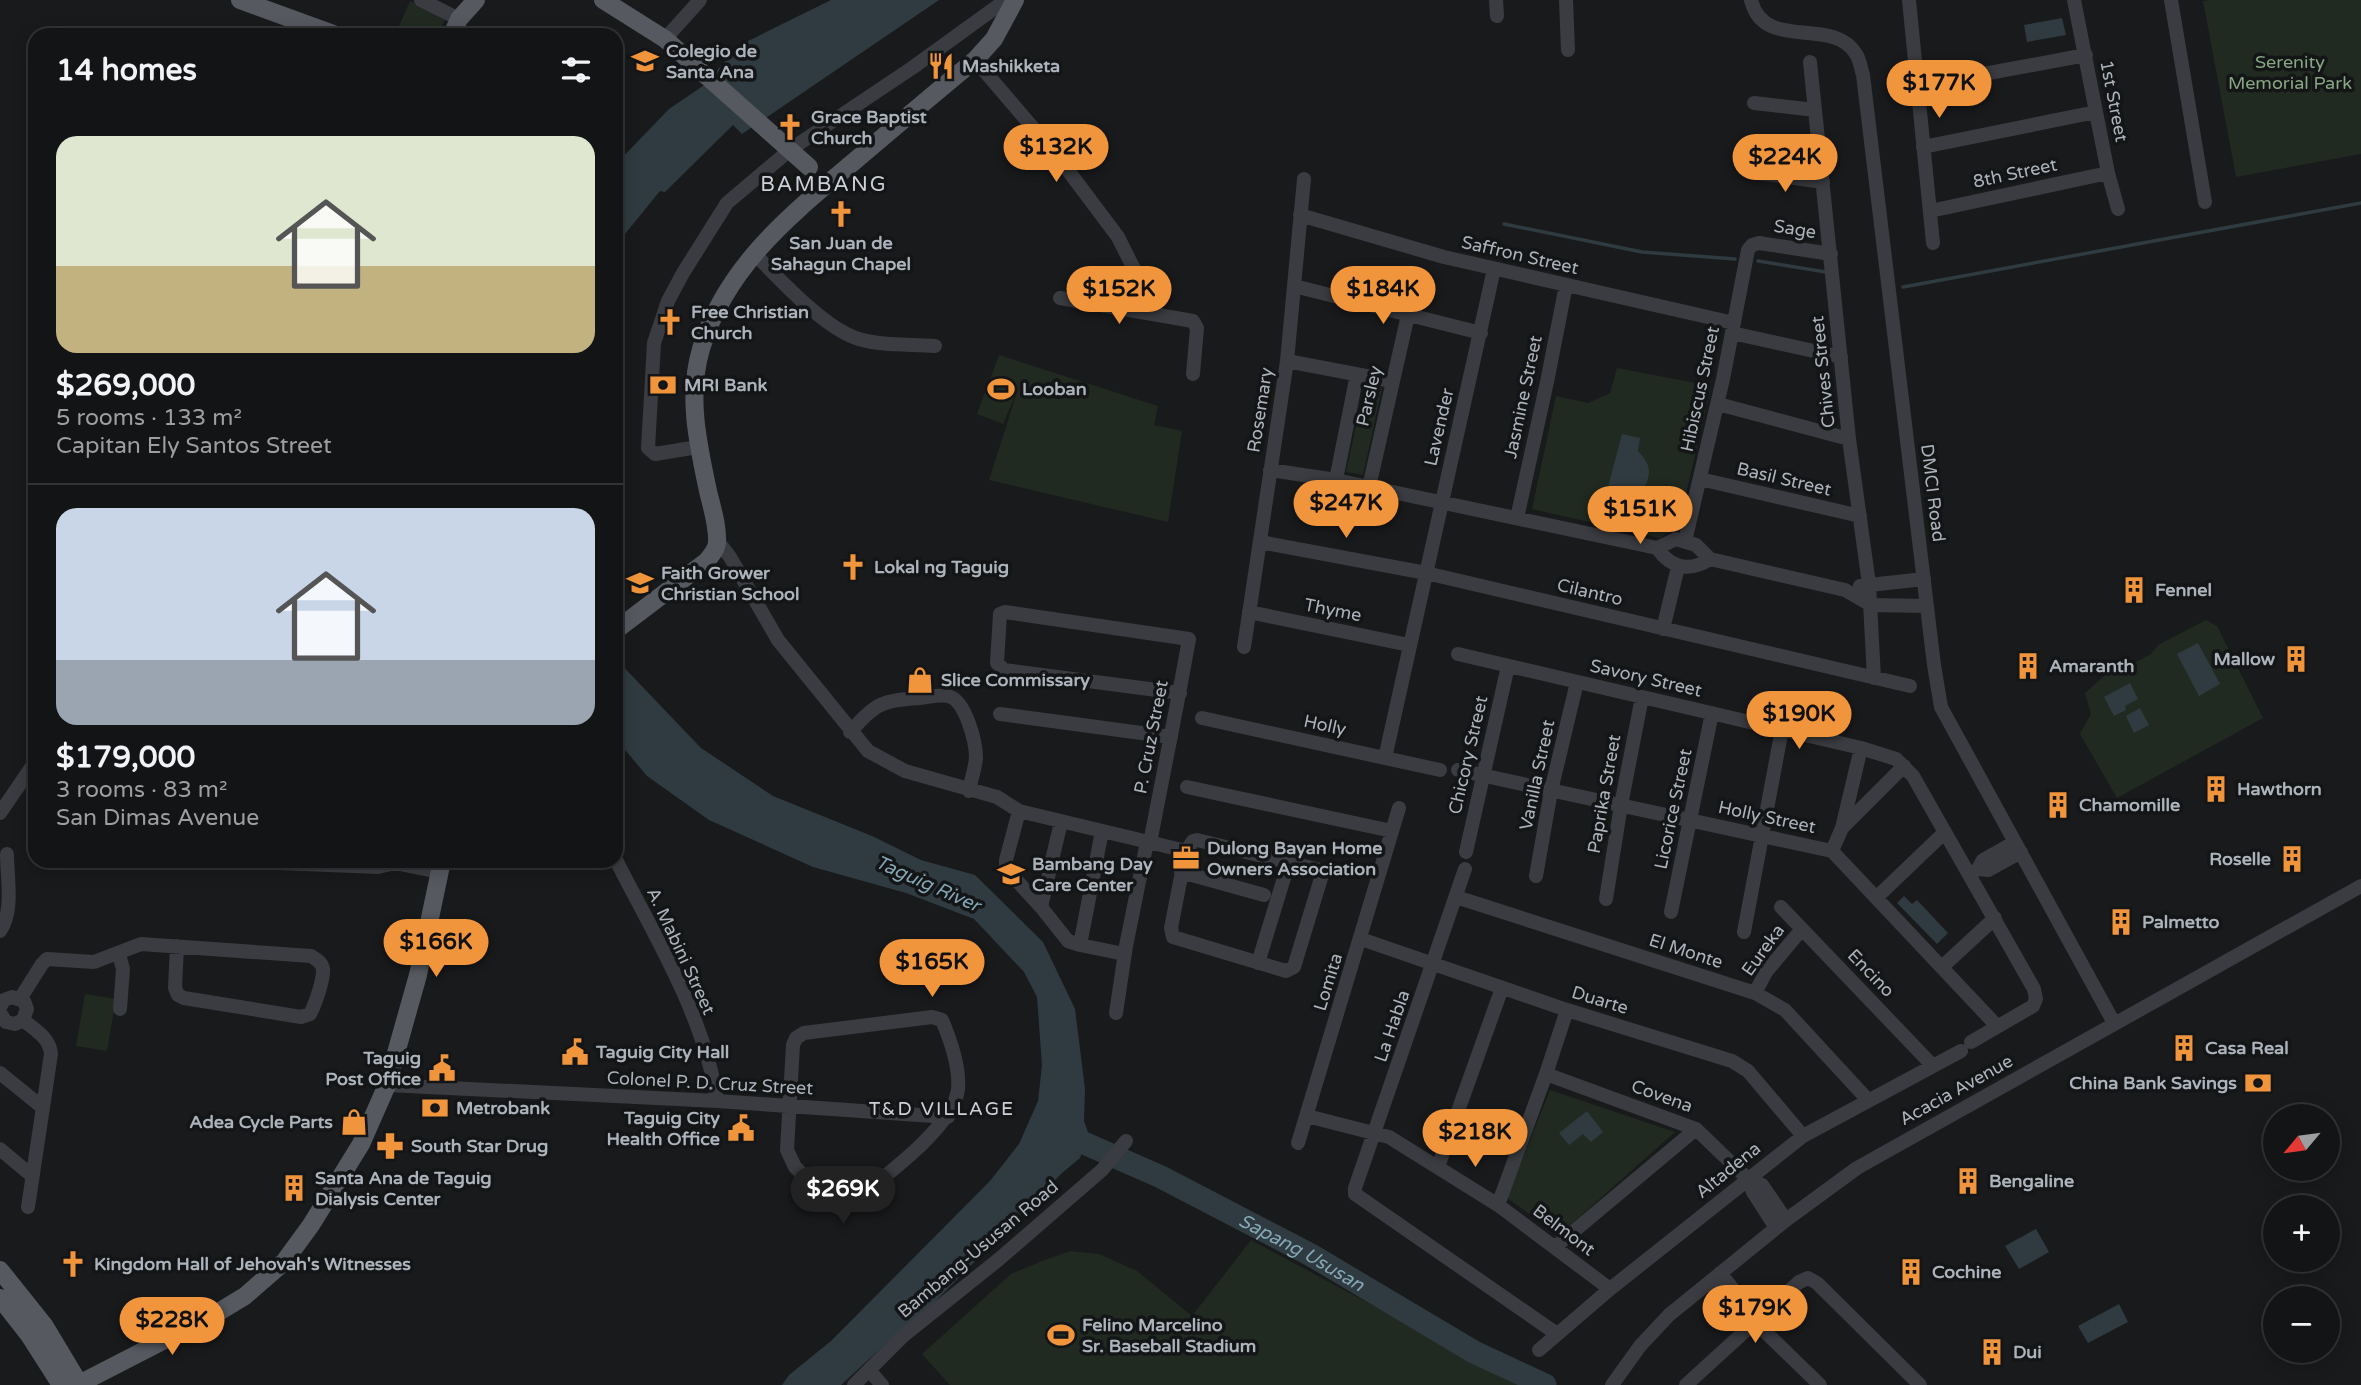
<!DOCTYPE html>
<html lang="en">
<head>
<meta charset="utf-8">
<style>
	body { margin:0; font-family:"Varela Round",sans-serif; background:#202122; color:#f1f3f6; height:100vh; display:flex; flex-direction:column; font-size:26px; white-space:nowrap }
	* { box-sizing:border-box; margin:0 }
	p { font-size:23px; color:#9d9ea0 }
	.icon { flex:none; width:38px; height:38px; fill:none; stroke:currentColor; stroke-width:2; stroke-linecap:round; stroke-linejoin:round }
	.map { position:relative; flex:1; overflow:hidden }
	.sheet { position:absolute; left:28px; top:28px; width:595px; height:840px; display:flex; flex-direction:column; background:#131415; border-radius:21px; box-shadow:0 4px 18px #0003,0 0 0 2px #323334 }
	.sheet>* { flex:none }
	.needle { width:46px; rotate:241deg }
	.fabs { position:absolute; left:2263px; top:1104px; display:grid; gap:14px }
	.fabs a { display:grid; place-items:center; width:77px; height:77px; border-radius:50%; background:#131415; box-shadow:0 4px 18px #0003,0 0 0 2px #323334; font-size:35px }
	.price { position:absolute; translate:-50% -60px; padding:0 16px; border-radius:24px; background:#f1953c; color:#111; font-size:23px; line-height:46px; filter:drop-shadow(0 2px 4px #0008) }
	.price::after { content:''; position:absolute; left:50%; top:42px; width:21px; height:16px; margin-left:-10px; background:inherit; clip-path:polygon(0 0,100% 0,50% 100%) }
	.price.current { background:#222; color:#fff }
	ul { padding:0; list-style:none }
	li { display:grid; align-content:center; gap:14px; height:371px; padding:0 28px }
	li+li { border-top:2px solid #323334 }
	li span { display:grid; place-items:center; height:217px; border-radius:21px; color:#555 }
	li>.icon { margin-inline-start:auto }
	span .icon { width:126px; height:126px; fill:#fffc; stroke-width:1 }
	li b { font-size:30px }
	h2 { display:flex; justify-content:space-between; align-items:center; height:84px; padding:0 28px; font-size:30px }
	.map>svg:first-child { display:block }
</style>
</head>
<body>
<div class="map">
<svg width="2361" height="1385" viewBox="0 0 2361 1385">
	<rect width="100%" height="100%" fill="#191a1c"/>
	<path fill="#212a21" d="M2211,0h150v154l-125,23 -33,-176z
		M410,1l36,16 -8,18h-43z
		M999,355l159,51 -4,19 28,6 -14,91 -179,-42 30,-94 -16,38 -26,-10z
		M1617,368l94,18 -32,138 -19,14 -128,-29 24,-113 32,7 22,-10z
		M1365,385l17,3 -19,87 -17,-3z
		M2206,620l11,6 46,92 -146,80 -37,-64 11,-20 -6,-21 34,-30 17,-1 15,-8 7,-9z
		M85,994l31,5 -9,52 -31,-5z
		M1550,1090l125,42 -116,103 -52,-37z
		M1251,1240l270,145h-571l-28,-31 89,-80 31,-13 28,-10 29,3 38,17 55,45z"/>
	<path fill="#2f3b40" d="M831,0h108l-197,134 -9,-9 -68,67 -5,-1 -44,54v-81l53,-55 34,-23 37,-41z
		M2062,18l4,17 -39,7 -3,-17z
		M1622,434l18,4 -2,13c5,6 10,11 11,19 0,19 -16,39 -35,35l-6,-10v-8z
		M2198,643l22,41 -21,12 -22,-42z
		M616,659l85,89 72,48 99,40 49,24 54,15 68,67 32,67 10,80 -1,32 5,14 -9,23 -18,15 -138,140 -31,24 -52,48h-59l7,-10 42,-34 159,-160 29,-37 19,-43 4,-36 -5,-68 -13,-25 -50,-53 -68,-26 -93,-26 -104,-47 -62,-44 -31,-37z
		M2130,683l8,16 -13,7 1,4 -12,6 -10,-19z
		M2140,708l9,17 -15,8 -8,-17z
		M1904,896l8,8 5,-4 31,33 -11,11 -40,-41z
		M1587,1111l16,21 -12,10 -8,-8 -14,11 -10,-12z
		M2036,1229l13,23 -30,17 -14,-23z
		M2119,1304l9,18 -40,21 -10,-17z"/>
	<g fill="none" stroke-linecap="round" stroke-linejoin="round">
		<path stroke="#2f3b40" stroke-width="3.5" d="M1504,224l138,28 93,7
			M1758,261l68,11
			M1903,287l458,-84"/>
		<path stroke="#2f3b40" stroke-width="23" id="s1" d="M1059,1132l102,45 150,78 163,97 71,33"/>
		<path stroke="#3a3c41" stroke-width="14" d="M421,0l38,19
			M1496,0l1,16
			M1566,0l2,50
			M1751,0c13,53 82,15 105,54 4,6 5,15 7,21l71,590 7,42 173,316
			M1909,0l24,243
			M2074,0l34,173 10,36
			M2171,0l34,202
			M665,39l35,-39
			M975,60l83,97 60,80 19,38 5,21 -1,16
			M1810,62l39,377 20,145 5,94
			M1919,86l167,-31
			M1754,103l61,7
			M1923,147l173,-35
			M1751,172l72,10
			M1930,211l178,-38
			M1300,215l144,42 290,66
			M754,253c24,25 72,77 105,86 23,7 51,5 76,7
			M1294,286l187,47
			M1060,298l133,23 4,7 -4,46
			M1732,333l109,24
			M1287,361l105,20
			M1718,404l131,35
			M698,447l-43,7 -7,-6 6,-105 14,-42 15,-28 44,-70 64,-54 121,-81 94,-68
			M1270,470l66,10 321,68
			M1700,479l160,37
			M1336,480l21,-106
			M1369,487l39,-172
			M1517,518l30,-136 19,-97
			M1676,539l20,6 14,14c-21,14 -40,8 -53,-11z
			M717,540l13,17 48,83 90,111 37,20 92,26 22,14 167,40
			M1685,541l38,-162 25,-129 4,-5 7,-2 72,11
			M1260,542l166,31 484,113
			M1710,559l135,31 26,15 56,1
			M1860,586l64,-7
			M1249,612l160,33
			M1663,629l15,-62
			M1244,647l43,-286 17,-182
			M1458,654l403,94 35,11 17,17 121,213 2,10 -3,7 -62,36
			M1000,714l171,23
			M1202,718l238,52
			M850,732c28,-30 30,-31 70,-34 9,-1 20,-4 28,-2 18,4 28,47 28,62 -1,11 -5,22 -7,33
			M1385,758l109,-489
			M1458,770l374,81 165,175
			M1187,787l205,44
			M1019,811l-13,49v9l35,38 27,34 12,4 44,9
			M0,813l35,-51
			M1843,827l61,-61
			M1197,840l123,30 2,5 -28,92 -8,4 -113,-34 -2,-9 15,-77 7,-10z
			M1150,843c13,-68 27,-136 39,-204l-184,-27 -5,2 -3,49 7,7 176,23
			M1832,851l10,-23 19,-80
			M1466,852l42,-186
			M616,860c38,75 89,157 101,241
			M228,861l150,6 17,-4 44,9
			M1465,869l-110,319v6l202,140
			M1978,869l10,1 33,-18
			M1181,872l83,23
			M1969,874l9,-5 5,-9 32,-18
			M1536,876l15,-85 26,-109
			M1456,897l299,96 30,17 83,90
			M1877,897l68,-65
			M1606,899l15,-94 21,-108
			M1041,907l20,-85
			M1781,907l152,159
			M1671,912l41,-199
			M0,931c14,-20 7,-53 7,-77
			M1744,932l38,-203
			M1361,939l206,71 165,51 16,10 55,65
			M1080,945l22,-114
			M119,954l4,15 -3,40
			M1258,963l26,-85
			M1942,967l53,-49
			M1755,993l11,-21 36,-43
			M20,999l22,-35 5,-5 47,3 47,-18 170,12c5,3 11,6 12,13 1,10 -8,36 -13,45l-9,3 -117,-19 -6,-3 -3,-7 2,-42
			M0,1007l4,-7 8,-3 12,4 3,8 -4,11 -8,4 -9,-2 -6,-9
			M1116,1013l10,-67 21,-104
			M932,1017l10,3c8,19 18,47 16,69 -4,39 -80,92 -111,117l-6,3 -8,-4 -38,-38 -8,-17 6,-105 3,-7 8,-5z
			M23,1020c11,9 27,18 28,34l-23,153
			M0,1073l42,34
			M1546,1074l150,55 52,50 14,6 24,35
			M387,1085l330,16 231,16
			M1307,1116l82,21 109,68 112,84
			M1298,1143l101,-335
			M0,1149l31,26
			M1438,1167l64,-179
			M1748,1179l5,13 23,36
			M1498,1205l48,-131 21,-64
			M1555,1247l141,-118
			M1720,1273l25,31 7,13
			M1710,1282l29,30 15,9 66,64
			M1539,1350l71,-61 193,-153 158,-85
			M869,1370l13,15
			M854,1385l49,-49 95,-76 104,-90 24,-29
			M1612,1385l28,-39 29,-31 117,-95 71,-52 504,-282
			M1686,1385l113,-103 9,-4 9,5 103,102"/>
		<path stroke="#565a60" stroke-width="18" d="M240,0l96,35
			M603,0l62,39 144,128
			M452,35l7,-16 17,-19
			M616,630l91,-69c4,-6 9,-10 10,-18 1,-17 -5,-35 -9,-52 -10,-47 -21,-95 -7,-142 25,-84 92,-136 156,-190 39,-33 79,-67 118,-99l19,-21 21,-39
			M0,1270l44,55 36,60
			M0,1298l29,37 32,50
			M77,1385l140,-72 28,-17 39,-34 27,-37 50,-81 26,-59 31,-110 24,-114"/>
	</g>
	<defs>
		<symbol id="university-bare" viewBox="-9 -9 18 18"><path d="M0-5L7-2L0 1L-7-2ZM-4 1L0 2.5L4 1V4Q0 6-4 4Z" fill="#f1953c" stroke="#141517" stroke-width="2.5" paint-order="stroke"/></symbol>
		<symbol id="restaurant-bare" viewBox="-9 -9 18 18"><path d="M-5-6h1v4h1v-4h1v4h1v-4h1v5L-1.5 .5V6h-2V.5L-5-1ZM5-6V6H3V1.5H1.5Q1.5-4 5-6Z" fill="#f1953c" stroke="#141517" stroke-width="2.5" paint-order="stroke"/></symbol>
		<symbol id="church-bare" viewBox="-9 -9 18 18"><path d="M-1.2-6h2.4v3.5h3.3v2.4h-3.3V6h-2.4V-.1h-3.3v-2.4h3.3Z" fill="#f1953c" stroke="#141517" stroke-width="2.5" paint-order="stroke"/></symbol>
		<symbol id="bank-bare" viewBox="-9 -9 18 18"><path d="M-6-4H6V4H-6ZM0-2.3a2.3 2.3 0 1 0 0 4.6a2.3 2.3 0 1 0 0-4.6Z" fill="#f1953c" stroke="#141517" stroke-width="2.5" paint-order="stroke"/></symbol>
		<symbol id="stadium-bare" viewBox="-9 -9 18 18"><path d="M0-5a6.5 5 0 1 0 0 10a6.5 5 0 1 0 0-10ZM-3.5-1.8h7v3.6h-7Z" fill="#f1953c" stroke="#141517" stroke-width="2.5" paint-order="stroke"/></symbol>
		<symbol id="school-bare" viewBox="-9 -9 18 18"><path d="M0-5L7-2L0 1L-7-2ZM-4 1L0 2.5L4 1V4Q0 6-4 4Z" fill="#f1953c" stroke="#141517" stroke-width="2.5" paint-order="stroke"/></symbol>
		<symbol id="building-bare" viewBox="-9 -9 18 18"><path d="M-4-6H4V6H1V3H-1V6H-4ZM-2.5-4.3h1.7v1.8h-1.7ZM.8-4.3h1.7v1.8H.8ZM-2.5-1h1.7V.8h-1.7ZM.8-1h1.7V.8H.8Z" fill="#f1953c" stroke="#141517" stroke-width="2.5" paint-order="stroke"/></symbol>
		<symbol id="shop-bare" viewBox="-9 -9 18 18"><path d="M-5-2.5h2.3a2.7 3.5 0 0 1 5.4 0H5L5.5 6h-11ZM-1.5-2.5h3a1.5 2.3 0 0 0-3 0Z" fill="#f1953c" stroke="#141517" stroke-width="2.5" paint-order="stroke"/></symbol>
		<symbol id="office-bare" viewBox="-9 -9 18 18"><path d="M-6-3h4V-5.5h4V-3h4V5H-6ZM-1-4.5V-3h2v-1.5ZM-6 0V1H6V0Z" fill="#f1953c" stroke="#141517" stroke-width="2.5" paint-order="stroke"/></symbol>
		<symbol id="civic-bare" viewBox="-9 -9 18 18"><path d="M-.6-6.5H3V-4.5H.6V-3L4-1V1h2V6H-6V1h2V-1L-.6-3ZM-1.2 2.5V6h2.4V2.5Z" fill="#f1953c" stroke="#141517" stroke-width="2.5" paint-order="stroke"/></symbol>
		<symbol id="pharmacy-bare" viewBox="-9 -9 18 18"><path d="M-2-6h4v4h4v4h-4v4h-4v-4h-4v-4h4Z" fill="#f1953c" stroke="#141517" stroke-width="2.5" paint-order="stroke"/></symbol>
	</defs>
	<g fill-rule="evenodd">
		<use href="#university-bare" x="626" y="42" width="38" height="38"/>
		<use href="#restaurant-bare" x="922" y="47" width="38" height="38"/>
		<use href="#church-bare" x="771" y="108" width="38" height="38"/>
		<use href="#church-bare" x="822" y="195" width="38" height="38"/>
		<use href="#church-bare" x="651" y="303" width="38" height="38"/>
		<use href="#bank-bare" x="644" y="366" width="38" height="38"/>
		<use href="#stadium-bare" x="982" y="370" width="38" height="38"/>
		<use href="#church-bare" x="834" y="548" width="38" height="38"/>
		<use href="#school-bare" x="621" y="564" width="38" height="38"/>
		<use href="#building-bare" x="2115" y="571" width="38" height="38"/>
		<use href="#building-bare" x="2277" y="640" width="38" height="38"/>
		<use href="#building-bare" x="2009" y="647" width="38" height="38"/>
		<use href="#shop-bare" x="901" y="661" width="38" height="38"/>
		<use href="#building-bare" x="2197" y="770" width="38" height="38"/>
		<use href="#building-bare" x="2039" y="786" width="38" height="38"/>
		<use href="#office-bare" x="1167" y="839" width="38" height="38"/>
		<use href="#building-bare" x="2273" y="840" width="38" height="38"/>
		<use href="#school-bare" x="992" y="855" width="38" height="38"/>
		<use href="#building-bare" x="2102" y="903" width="38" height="38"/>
		<use href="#building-bare" x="2165" y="1029" width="38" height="38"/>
		<use href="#civic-bare" x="556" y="1033" width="38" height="38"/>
		<use href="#civic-bare" x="423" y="1049" width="38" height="38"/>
		<use href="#bank-bare" x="2239" y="1064" width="38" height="38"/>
		<use href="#bank-bare" x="416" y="1089" width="38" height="38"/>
		<use href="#shop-bare" x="335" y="1103" width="38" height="38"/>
		<use href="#civic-bare" x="722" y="1109" width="38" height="38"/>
		<use href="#pharmacy-bare" x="371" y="1127" width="38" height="38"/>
		<use href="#building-bare" x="1949" y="1162" width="38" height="38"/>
		<use href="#building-bare" x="275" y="1169" width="38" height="38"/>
		<use href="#church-bare" x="54" y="1245" width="38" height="38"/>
		<use href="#building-bare" x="1892" y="1253" width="38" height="38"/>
		<use href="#stadium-bare" x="1042" y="1316" width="38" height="38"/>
		<use href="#building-bare" x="1973" y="1333" width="38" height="38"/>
	</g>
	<g text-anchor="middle" stroke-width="7" stroke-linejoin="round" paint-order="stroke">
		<g font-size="18" font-weight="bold" fill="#acb3bb" stroke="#141517" text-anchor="start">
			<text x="666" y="57">Colegio de<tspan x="666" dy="21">Santa Ana</tspan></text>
			<text x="962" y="72">Mashikketa</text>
			<text x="811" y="123">Grace Baptist<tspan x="811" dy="21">Church</tspan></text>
			<text x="841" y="249" text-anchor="middle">San Juan de<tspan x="841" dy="21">Sahagun Chapel</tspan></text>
			<text x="691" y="318">Free Christian<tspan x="691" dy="21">Church</tspan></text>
			<text x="684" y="391">MRI Bank</text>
			<text x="1022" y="395">Looban</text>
			<text x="874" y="573">Lokal ng Taguig</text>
			<text x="661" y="579">Faith Grower<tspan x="661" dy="21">Christian School</tspan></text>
			<text x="2155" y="596">Fennel</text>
			<text x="2275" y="665" text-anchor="end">Mallow</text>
			<text x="2049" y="672">Amaranth</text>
			<text x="941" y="686">Slice Commissary</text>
			<text x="2237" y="795">Hawthorn</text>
			<text x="2079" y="811">Chamomille</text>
			<text x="1207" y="854">Dulong Bayan Home<tspan x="1207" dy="21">Owners Association</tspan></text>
			<text x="2271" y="865" text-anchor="end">Roselle</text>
			<text x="1032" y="870">Bambang Day<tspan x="1032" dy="21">Care Center</tspan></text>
			<text x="2142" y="928">Palmetto</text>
			<text x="2205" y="1054">Casa Real</text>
			<text x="596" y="1058">Taguig City Hall</text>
			<text x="421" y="1064" text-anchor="end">Taguig<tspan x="421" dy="21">Post Office</tspan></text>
			<text x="2237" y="1089" text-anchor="end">China Bank Savings</text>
			<text x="456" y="1114">Metrobank</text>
			<text x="720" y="1124" text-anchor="end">Taguig City<tspan x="720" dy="21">Health Office</tspan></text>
			<text x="333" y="1128" text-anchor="end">Adea Cycle Parts</text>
			<text x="411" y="1152">South Star Drug</text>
			<text x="315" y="1184">Santa Ana de Taguig<tspan x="315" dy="21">Dialysis Center</tspan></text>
			<text x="1989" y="1187">Bengaline</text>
			<text x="94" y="1270">Kingdom Hall of Jehovah's Witnesses</text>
			<text x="1932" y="1278">Cochine</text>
			<text x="1082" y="1331">Felino Marcelino<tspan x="1082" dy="21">Sr. Baseball Stadium</tspan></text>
			<text x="2013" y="1358">Dui</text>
		</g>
		<g font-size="18" fill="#87a683" stroke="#141517">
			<text x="2290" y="68">Serenity<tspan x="2290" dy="21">Memorial Park</tspan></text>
		</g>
		<g font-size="18" fill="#acb3bb" stroke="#141517">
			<text transform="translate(2114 101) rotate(79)" y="6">1st Street</text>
			<text transform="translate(2015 173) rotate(-12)" y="6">8th Street</text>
			<text transform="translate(1795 229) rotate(9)" y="6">Sage</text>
			<text transform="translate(1520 255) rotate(13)" y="6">Saffron Street</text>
			<text transform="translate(1823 372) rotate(-96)" y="6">Chives Street</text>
			<text transform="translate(1700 389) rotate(-78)" y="6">Hibiscus Street</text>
			<text transform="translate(1369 396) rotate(-77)" y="6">Parsley</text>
			<text transform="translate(1523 397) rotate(-78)" y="6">Jasmine Street</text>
			<text transform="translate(1260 410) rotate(-81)" y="6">Rosemary</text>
			<text transform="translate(1439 427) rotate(-77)" y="6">Lavender</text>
			<text transform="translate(1784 479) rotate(13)" y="6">Basil Street</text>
			<text transform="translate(1933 493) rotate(83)" y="6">DMCI Road</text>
			<text transform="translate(1590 592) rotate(13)" y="6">Cilantro</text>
			<text transform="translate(1333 610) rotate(11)" y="6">Thyme</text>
			<text transform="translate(1646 678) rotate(13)" y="6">Savory Street</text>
			<text transform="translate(1325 725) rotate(12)" y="6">Holly</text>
			<text transform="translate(1151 737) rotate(-79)" y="6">P. Cruz Street</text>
			<text transform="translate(1468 755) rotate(-77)" y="6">Chicory Street</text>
			<text transform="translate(1537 775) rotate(-78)" y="6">Vanilla Street</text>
			<text transform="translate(1604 794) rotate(-80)" y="6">Paprika Street</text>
			<text transform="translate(1673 809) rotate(-78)" y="6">Licorice Street</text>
			<text transform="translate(1767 817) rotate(12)" y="6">Holly Street</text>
			<text transform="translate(1763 950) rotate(-54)" y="6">Eureka</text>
			<text transform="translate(681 951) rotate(65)" y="6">A. Mabini Street</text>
			<text transform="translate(1686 951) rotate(18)" y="6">El Monte</text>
			<text transform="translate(1871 973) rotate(46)" y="6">Encino</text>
			<text transform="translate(1328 982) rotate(-73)" y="6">Lomita</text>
			<text transform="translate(1600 1000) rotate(17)" y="6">Duarte</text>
			<text transform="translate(1392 1026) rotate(-71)" y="6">La Habla</text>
			<text transform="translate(710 1083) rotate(3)" y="6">Colonel P. D. Cruz Street</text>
			<text transform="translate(1956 1090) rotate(-29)" y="6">Acacia Avenue</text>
			<text transform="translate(1662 1096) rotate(20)" y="6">Covena</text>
			<text transform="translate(1728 1170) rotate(-39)" y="6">Altadena</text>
			<text transform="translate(1564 1230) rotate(37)" y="6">Belmont</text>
			<text transform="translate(978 1249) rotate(-40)" y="6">Bambang-Ususan Road</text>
		</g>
		<g font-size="19" font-style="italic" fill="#84a7b5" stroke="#141517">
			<text transform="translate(928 883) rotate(24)" y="7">Taguig River</text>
			<text dy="7" stroke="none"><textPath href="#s1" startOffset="271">Sapang Ususan</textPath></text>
		</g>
		<g font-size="19" letter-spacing="2" fill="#cdd1d7" stroke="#141517">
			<text x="942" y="1115">T&amp;D VILLAGE</text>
		</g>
		<g font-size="21" letter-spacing="2" fill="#cdd1d7" stroke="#141517">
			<text x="824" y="191">BAMBANG</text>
		</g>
	</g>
</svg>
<div class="fabs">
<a><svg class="needle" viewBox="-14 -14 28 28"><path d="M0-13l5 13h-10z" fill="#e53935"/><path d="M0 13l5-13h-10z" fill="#9d9ea0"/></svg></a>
<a>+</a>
<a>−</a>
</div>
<b class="price" style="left:1939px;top:120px">$177K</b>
<b class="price" style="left:1056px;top:184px">$132K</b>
<b class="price" style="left:1785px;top:194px">$224K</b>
<b class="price" style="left:1119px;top:326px">$152K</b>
<b class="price" style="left:1383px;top:326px">$184K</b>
<b class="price" style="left:1346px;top:540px">$247K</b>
<b class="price" style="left:1640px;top:546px">$151K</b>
<b class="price" style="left:1799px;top:751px">$190K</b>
<b class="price" style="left:436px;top:979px">$166K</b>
<b class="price" style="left:932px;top:999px">$165K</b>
<b class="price" style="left:1475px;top:1169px">$218K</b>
<b class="price current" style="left:843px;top:1226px">$269K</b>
<b class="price" style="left:1755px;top:1345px">$179K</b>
<b class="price" style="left:172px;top:1357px">$228K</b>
<section class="sheet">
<h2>14 homes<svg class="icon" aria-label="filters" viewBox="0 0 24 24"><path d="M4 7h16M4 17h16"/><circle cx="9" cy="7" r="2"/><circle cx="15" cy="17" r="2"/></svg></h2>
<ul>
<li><span style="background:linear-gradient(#dfe7d0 60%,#c2b280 0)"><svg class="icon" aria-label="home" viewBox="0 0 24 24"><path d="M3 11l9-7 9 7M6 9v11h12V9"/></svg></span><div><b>$269,000</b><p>5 rooms · 133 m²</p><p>Capitan Ely Santos Street</p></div></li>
<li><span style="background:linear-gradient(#c9d6e8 70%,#9aa5b1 0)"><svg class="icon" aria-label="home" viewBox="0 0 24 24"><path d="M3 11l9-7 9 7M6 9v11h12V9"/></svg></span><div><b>$179,000</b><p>3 rooms · 83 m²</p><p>San Dimas Avenue</p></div></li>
</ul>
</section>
</div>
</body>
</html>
